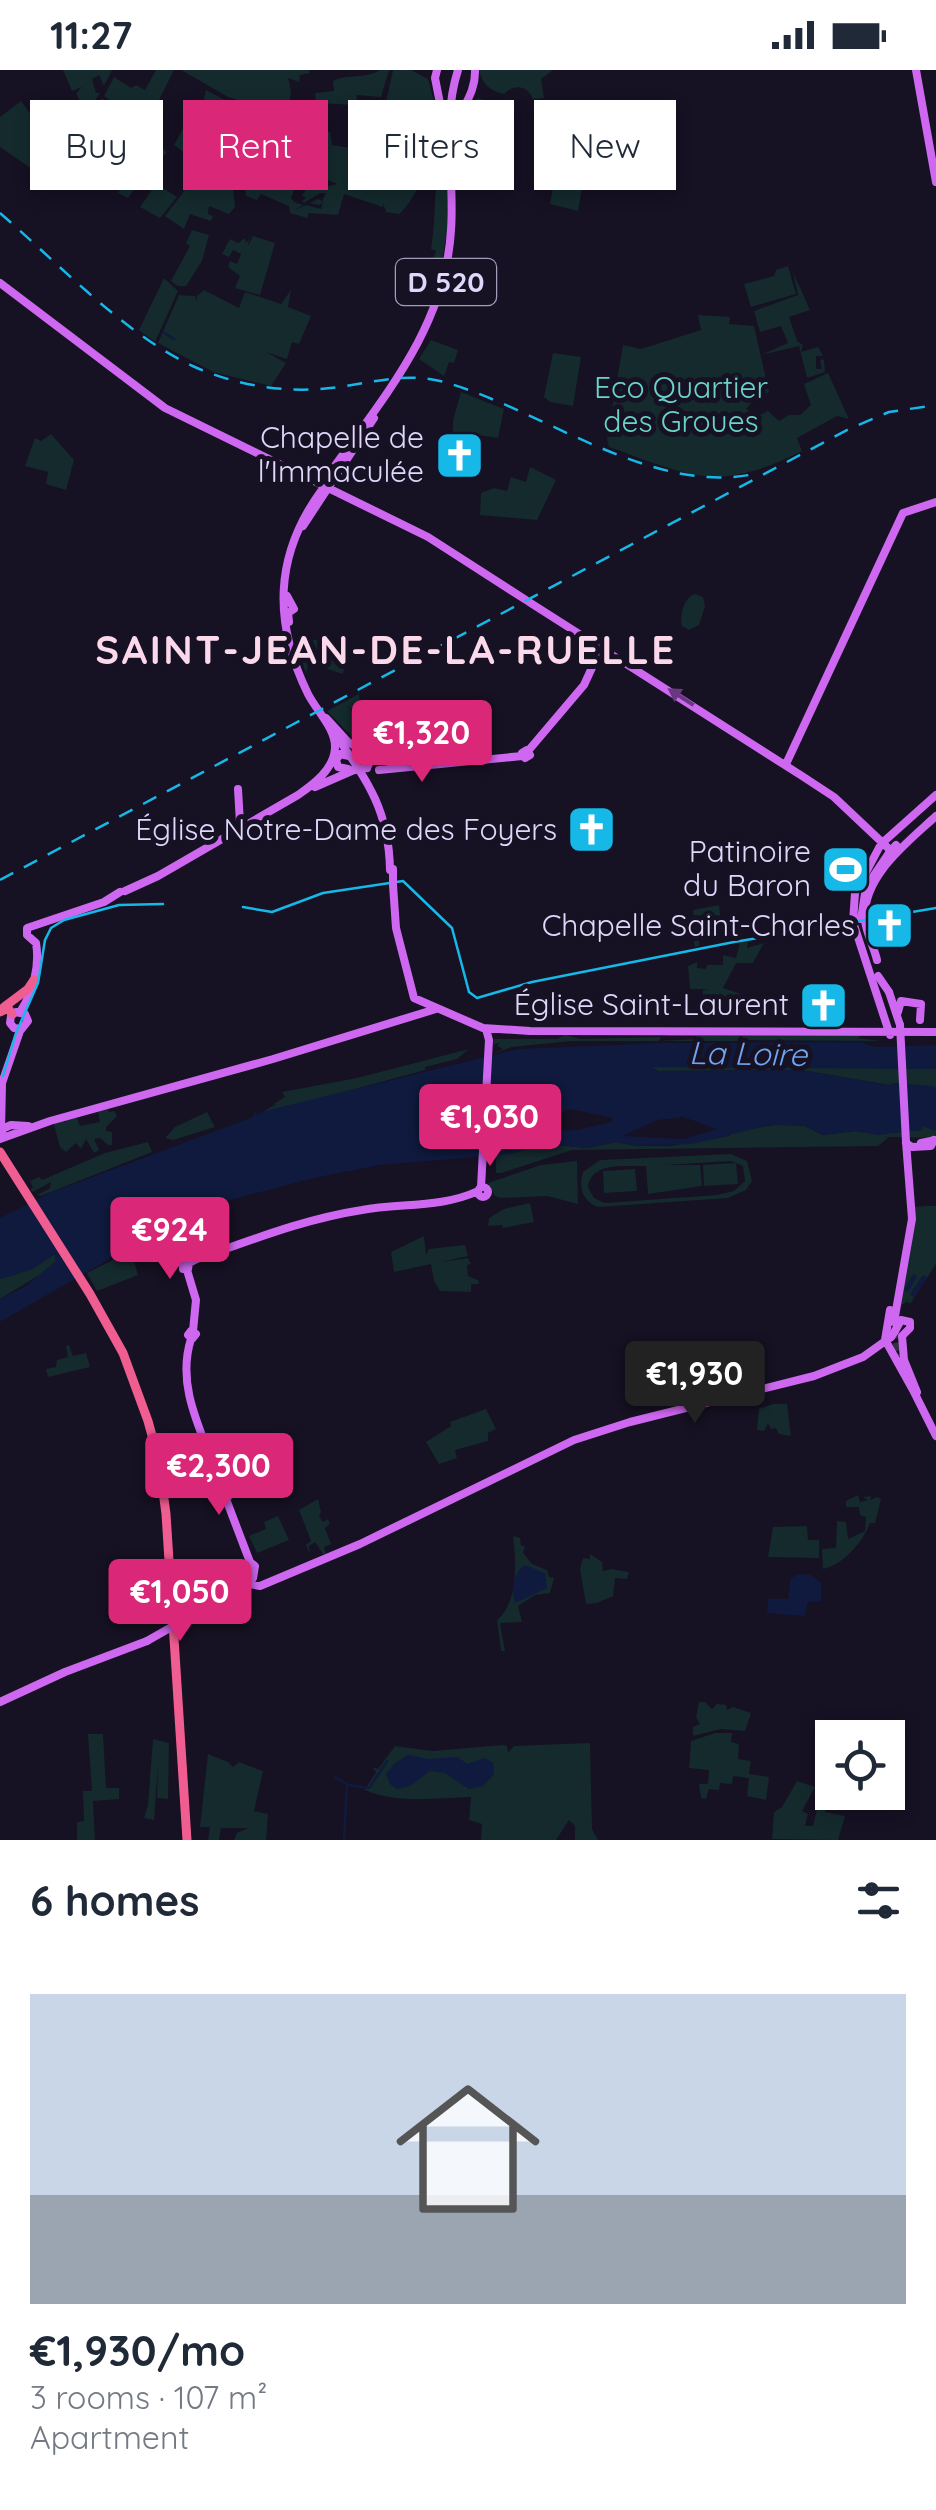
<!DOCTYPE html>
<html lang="en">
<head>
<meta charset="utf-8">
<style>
	body { margin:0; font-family:Quicksand,sans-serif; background:#f2f2f3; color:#1f2937; height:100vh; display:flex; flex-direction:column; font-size:38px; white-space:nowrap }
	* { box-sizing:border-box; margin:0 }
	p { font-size:32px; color:#747a83 }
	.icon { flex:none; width:55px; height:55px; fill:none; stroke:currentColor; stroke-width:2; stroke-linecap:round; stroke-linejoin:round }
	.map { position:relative; height:1770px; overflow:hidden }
	.panel { display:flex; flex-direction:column; background:#fff; flex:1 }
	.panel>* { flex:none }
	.top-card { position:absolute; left:30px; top:30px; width:878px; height:90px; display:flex; gap:20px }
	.buttons { position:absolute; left:815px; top:1650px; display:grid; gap:20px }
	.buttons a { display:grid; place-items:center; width:90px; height:90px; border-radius:0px; background:#fff; box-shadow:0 5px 15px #0003; font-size:50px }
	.price { position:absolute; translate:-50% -85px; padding:0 22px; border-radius:10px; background:#db2777; color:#fff; font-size:32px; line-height:65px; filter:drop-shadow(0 2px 5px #0008) }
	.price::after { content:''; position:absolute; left:50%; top:60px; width:30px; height:22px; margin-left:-15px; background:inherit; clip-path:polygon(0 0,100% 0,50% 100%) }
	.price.active { background:#222; color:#fff }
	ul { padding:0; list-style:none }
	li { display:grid; align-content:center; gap:20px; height:530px; padding:0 30px }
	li+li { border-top:2px solid #e0e1e3 }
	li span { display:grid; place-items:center; height:310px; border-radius:0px; color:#555 }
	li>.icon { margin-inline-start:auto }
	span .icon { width:180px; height:180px; fill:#fffc; stroke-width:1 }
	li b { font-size:42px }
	h2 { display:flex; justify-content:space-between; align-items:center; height:120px; padding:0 30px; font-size:42px }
	.tag { padding:0 35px; border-radius:0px; background:#fff; box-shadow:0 5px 15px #0003; font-size:35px; line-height:90px }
	.tag.active { background:#db2777; color:#fff }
	.status { display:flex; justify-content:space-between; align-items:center; height:70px; padding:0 50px; background:#fff; direction:ltr }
	.status svg { height:28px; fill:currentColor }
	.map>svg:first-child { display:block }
</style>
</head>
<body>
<div class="status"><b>11:27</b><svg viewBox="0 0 49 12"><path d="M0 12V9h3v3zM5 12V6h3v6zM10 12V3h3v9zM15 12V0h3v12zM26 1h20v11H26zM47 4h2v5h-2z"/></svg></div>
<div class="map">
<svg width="936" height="1770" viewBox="0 0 936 1770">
	<rect width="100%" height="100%" fill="#161123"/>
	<path fill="#142a2d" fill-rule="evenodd" d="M63,0h49l-8,16 -5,-11 -7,4 4,14h4l-11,17 -6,-1 -7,-16 6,-6 -10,4z
		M156,0h18l-28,56 -42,-30 10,-19 17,11 5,-3 9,5z
		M181,0h128l1,3 -10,2 -1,7 -11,-4 3,13 -3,21 26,9v5l-86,-29z
		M380,0h9l-8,27 -24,-2 -1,10 -40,-2 -1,-10 19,-2 -1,-10c15,-8 31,-1 47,-11z
		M393,0h18l17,9 16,59 -21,8 -11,-11 -16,-7v-15l-12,-1z
		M479,0h74l-12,9 3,19 -11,1c-6,-14 -19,-15 -29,-5 -14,-3 -22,-10 -25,-24z
		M206,20l19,10 -8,44 -16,20 -27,-19 11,-20 6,2 12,-24z
		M102,28l27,18 -12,18 -7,-4 -7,5 -7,-5 4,-8 -9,-7z
		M478,28l26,8v11l-19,1 -1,17 -6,5 3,9 -6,5h-15v-21l15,-6 -15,4 4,-14z
		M21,31l8,11 6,-4 5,9 -5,5 17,21 -6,6 10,19 -8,12 -48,-33v-30z
		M228,31l81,29 21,2 2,13 31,5 13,14 10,-14 -3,-10 4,-7 20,5 26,22 3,12c-20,9 -21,29 -37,42l-13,-2 -3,-9v4l-39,-13 -6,21 -29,-2 -2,5 -17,-5 -1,-7 -28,-12 -4,6 -11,-4 -1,-10 -9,-5 -3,7 2,19 -6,7 -20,-8 -1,8 5,2 -2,5 -21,-7 -6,15 -19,-13 55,-71zM266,69l41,17 3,-7 -1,12 20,1 -10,7 -2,6 20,9 -15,4 -12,-3 -8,10 4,3 -4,3 2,2 16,-10h6l-4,8 -4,-2 -8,4 10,2 3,-4 -2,8 -15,-4 -11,5 8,-5 -9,-3 -3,-4 14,-36 -41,-18z
		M123,76l15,10 5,-5 7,4 9,-9 8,6 -24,25 -15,21 -10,-5 5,-8 -26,-17 10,-15 24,16 -1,-5 -9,-5z
		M442,105h5l1,51 -8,47 -9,-1 -1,-5 -6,3 3,-11h6l3,-8 -5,-2c4,-24 3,-47 6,-71z
		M554,112l25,2 3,4 -4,23 -28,-7z
		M156,114l21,13 -17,21 -20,-11z
		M192,160l17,5 -7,26 -16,25h-8l-7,-5 19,-35 -4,-3z
		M253,166l22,7 -15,52 -25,-7 5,-12 -12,-9 2,-6 7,3 4,-10 -8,-4 -4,7 -7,-3 8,-15 8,4 7,-5 1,5 3,-4 -1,7z
		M788,196l8,28 -45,13 -7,-23 30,-8 2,-6z
		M793,202l17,38 -21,7 8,24 6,4 -2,7 17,-5 5,9h-7v13h6l-2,-8 2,-2 2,1 1,12 -18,6 -8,-32 -38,9 27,-12 -7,-17 -21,6 -6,-21 44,-16z
		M164,208l14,13 -23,51 -16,-12z
		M204,220l35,18 6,-16 36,12 10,-14 -3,17 23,9 -12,28 -7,-2 -5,17 -21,-7 20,11 -15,23 -58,-14 -55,-29 21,-48 16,1 2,5v-5z
		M698,245l32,2 -1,7 25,2 15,66 -14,7 -9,10 12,7 10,-5 11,10 10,-6h11l11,-10 -7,-21 24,-11 21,46 -12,-3 -40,22 5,13c-85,43 -111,25 -193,-4l-2,-9 16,-93 18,4 60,-19z
		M431,270l27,10 -4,13 -5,-1 -5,14 -25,-17z
		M553,283l28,4 -8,49 -23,-4 -6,-5z
		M461,322l43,17 -6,29 -34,-5 -1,9 -10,-1v-21z
		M51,364l23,26 -8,30 -20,-6 2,-12 -23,-6 10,-28 6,3z
		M530,397l26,13 -19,40 -57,-5 1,-22 13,-5 13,3 4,-14 15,5z
		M695,524l8,3 2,9 -6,19 -10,5 -7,-4c-3,-10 2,-29 13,-32z
		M296,570h21v6l6,1 1,-6 24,3 -5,30 -25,-8v-5l-9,-1 -3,14z
		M359,624l1,10 -9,5 -3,-4 13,27h7l1,17 -11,-6 -31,-32z
		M719,835l3,24 -11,2 -1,-4 -10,-1 -1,20 -4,1 -4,-21 4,-1 -2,-15z
		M748,871l-1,7 17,-5 -11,20h-17l-13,25 18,6 -19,20h-20l1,-24 6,-1h-19l-2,-23 9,-4v6l9,1 1,-4h16v-10l13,3 4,-16z
		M671,964l191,1 -4,3 22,3 -139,-1 2,-3 -3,-1 -3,5h-165l-60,6 -19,7 10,-5 -6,-3 3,-3 -6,1v-5h63l8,-4 16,4 80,-2 -2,4 38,-2 -1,-3h-31z
		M469,979l-12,10 -32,8v3l-162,44 -1,-2 15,-8 -5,1 13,-8 -3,-5 75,-14z
		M650,995l286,4v19l-39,-5 -8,2 -88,-15 -143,1 -8,-4z
		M107,1038l2,4 5,-1 3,5 -11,11v4l6,1v13h-4l-8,-7 -6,1 5,11 -5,3 -8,-14 -5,10 -5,-6 -10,9 -6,-5 -7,-26 9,-3 3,5v-4l11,-3 4,10 20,-4 -2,-11z
		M207,1042l8,15 -42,13 -8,-2 10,-11z
		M780,1054l25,2 18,9 31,-4 25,3 41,-4 3,-4 12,4 1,-2v10l-47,-1 -11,9 -306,4 -71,23h-5v-18l48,-11 43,4 29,-6 22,4h32l59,-10 4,-4z
		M148,1072l4,10 -111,44 -4,-1 13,-7 1,-6 -18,10 -3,-2 3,-3 -3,-6 9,-4 3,3 63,-27z
		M731,1084l16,7 5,20 -6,9 -18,8 -129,9c-16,-4 -21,-20 -16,-35l17,-12zM731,1091l12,5 2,15 -11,10 -17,4 -112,8 -11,-5 -6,-11c4,-26 37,-20 58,-21l2,28 54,-8 -2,-21h-35z
		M577,1091l1,43 -31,-8 -46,2 -6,-2 -7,-13 53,-18z
		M736,1093l2,21 -34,2 -1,-21z
		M635,1099l2,22 -33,2 -1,-22z
		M530,1133l4,19 -31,6 -1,-3 -14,1 1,-8 15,-9z
		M926,1136h10v58l-26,40 -4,-4 1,2 -8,4 14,-99z
		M424,1166l2,19 3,-6 36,-4 3,11 -26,6 26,-4 3,6 -4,1 1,11 10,4 1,4h-8v8l-31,-1 -6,-10 -3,-17 -37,8 -3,-20z
		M131,1181l7,24 -41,16 -10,-18z
		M55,1184l1,7 -5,7 -51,31v-20l32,-10z
		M69,1275l4,11 13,-3 4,14 -42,10 -2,-8 10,-2 1,-7 11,-3 -2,-11z
		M773,1334h14l4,32 -12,-2 -3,-6 -5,1 -3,-6 -4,8 -7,-1 2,-21z
		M486,1339l10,20 -8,4v8l-33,9 2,8 -18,6 -13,-22 25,-16 -1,-4z
		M858,1425l2,7 8,-2 -5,-3 8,-1 -1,4 7,-3 4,2 -6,24h-5c-6,17 -26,42 -47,46l-1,-20 14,-1 1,-27 9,1 2,17 17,-8 1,-14 -6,-2 -1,-8h-13v-6z
		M318,1429l3,13 -2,4 4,6 5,-3 2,5 -5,4 6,16 -7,3 2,7h-3l-8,-12 -6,4 1,8 -4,-9 5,-4 -12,-31z
		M278,1446l11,24 -32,13 -8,-17 17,-7 -2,-7z
		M807,1456l1,14h11v18l-51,-1 5,-30z
		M513,1466l7,2 1,8h4l-2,7 9,11 15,6 2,7 5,1 -4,15 -15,2 -17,11 4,16 -22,1 5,28h-4l-4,-31c22,-18 19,-59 16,-84z
		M590,1484l12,8 1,9 8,-2 18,3 -2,7 -12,-1 -2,18 -16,7 -11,1 -6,-35 3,-11 7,1z
		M215,1495l10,28 -6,3 -8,-17 -36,14v-8l19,-12 3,6 4,-1 -2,-7z
		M699,1632h6l7,7 5,-5 9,1 1,5 6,-3 18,6 -6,18 -24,-2 -28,7v-9l7,-3 -4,-7z
		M715,1663h17l-1,9 8,2 -1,15 13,2 -2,13 20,3 -3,23 -19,-4 2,-18 -16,-2 -1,8 -12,-1 -1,7 -10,-1 -3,10 -5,-1 -2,-14h9l1,-14 -20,-2 2,-27z
		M88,1664h15l3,54h13v11l-26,2 2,39h-18v-18l7,-1 -1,-30h9z
		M153,1669l16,4 -1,56 -11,-1 1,-33 -4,55 -10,-2 4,-13z
		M590,1673l2,86 6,11h-23v-14l-6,-6 -13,20h-75l1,-16 -13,-4 2,-23c-35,1 -74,7 -106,-7l11,-18 -4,-5 6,2 17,-23 38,5 70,-6 4,1 1,7 6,-7z
		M208,1684l20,8 5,5 6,-5 24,9 -9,40 14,3 -2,26h-32l3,-7 11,-5h-27l-2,12h-11l2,-13h-10z
		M797,1711l18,6 -13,24 6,3 -3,12h8l6,-25 7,1 -1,10 20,4 -7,24 -66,-1 2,-27 8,-5z"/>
	<path fill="#0f1a3e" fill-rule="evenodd" d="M861,972l14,5 61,-2v24l-286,-2 8,4 143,-1 88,15 8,-2 35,3 4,2v43l-13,-5 -1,4 -44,5 -24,-4 -31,4 -18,-9 -35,-1 -78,19 -54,2 -22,-4 -29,6 -43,-4 -34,10 -130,11 -66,13 -91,24 -47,19 -176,101v-23l26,-13 30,-25 -2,-7 -22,15 -32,10v-61l52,-26 201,-75 3,-8 1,7 4,-4 257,-63 145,-6zM569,1039l44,9 -2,4 -34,8 -34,1 -12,5 -45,3 13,2 -4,3 -51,3c15,-14 25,-11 42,-15 26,-5 60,-9 83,-23zM683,1047l34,12 -34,10 -61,-3 36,-16z
		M525,1495l20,8 2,15 -32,15c-4,-12 -2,-31 10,-38z
		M811,1505l10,8v18l-13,1 -3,14 -38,-3 1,-14h20l3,-21 7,-4z
		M408,1685l21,4 29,-2 9,7 18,-6 8,5 1,11 -11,12 -14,3 -24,-16 -15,-2 -20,15 -13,3 -7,-5 -4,-10 9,-11z"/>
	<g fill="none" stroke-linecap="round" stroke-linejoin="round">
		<path stroke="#0f1a3e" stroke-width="2.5" d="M163,262l11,7
			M335,1707l14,8 19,3
			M370,1717l17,-26
			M344,1770l3,-56"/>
		<path stroke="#0f1a3e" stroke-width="5" d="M907,1219l7,-12
			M913,1224l11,-16"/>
		<path stroke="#342f43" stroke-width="8" stroke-dasharray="8 4" stroke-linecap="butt" d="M894,1261l6,25"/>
		<path stroke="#cf68f1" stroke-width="8" d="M437,0l-2,8 11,56
			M916,0l20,112
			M453,65c5,-25 23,-39 22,-65
			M0,213l165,125 263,129 98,63
			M322,414c55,-80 123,-152 129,-254 4,-53 -10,-108 7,-160
			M303,456l71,-108
			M287,526l7,13 -6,4 1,9
			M529,532l273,174
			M326,648l22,24 16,9 6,11 -3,6
			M337,667c32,46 52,75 53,133
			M527,680l3,5 -5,3 -3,-5z
			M528,681l56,-66 17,-37 3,1
			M786,694l117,-251 33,-11
			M348,699l-10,-2 -2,-7 4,-6 9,2
			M379,700l143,-14
			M799,704l35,23 53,50
			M315,717l39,-17
			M234,760l6,-7 -2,-34
			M393,815l3,43 18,70 69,30 47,3 406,1
			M125,821l33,-15 140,-81c16,-11 36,-26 37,-47 1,-19 -19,-38 -27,-54 -35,-72 -34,-138 13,-203
			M861,849l5,-32 23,-34
			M877,890c-3,-13 -10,-25 -12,-39 -4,-44 43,-79 71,-105
			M889,922l11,33
			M20,942c13,-19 20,-46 16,-69l-9,-8v-7l77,-26 16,-10
			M898,942l3,-11 20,3 -1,16
			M890,965l-37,-113 2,-29 26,-49 55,-49
			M0,1060l11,-5 17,1
			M4,1067l-3,-6 1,-48 18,-52 8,-10 -3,-7 -9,-2 -5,4 -1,7 4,5 7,1
			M0,1069l50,-18 223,-62 163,-50
			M906,1073l6,4 19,-1 3,-6
			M478 1122a5 5 0 1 1 10 0a5 5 0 1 1-10 0Z
			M481,1117l8,-147 -3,-11
			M189,1193h-6v6h5l1,-6 8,-4c55,-19 107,-40 165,-49 38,-7 80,-2 116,-19
			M187,1200l9,30 -3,31
			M894,1252l18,-103 -6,-77
			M191,1261l5,3 -4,5 -4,-4z
			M895,1261l6,-11 9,2v6l-8,8 2,24 13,32
			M191,1269c-17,53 17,102 32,153
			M885,1270l5,-30
			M888,1275l25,45
			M912,1318l24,48
			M225,1421l3,6 -5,2 -3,-5z
			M226,1429l24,63 5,4 -2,12 -9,15 -6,1
			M250,1514l10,2 100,-42 214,-104 56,-18 184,-46 49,-19 28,-20
			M238,1524l1,-17 11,-15
			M196,1543l42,-19
			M0,1632l65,-30 82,-31"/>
		<path stroke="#f05d91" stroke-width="9" d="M4,937l24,-18 6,-9
			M0,942l8,-4 4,6
			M0,1082l90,142 33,59 25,68 11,40 7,53 21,326"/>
		<path stroke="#16b8e8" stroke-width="2.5" d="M243,837l29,5 51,-19 80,-12 49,47 17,64 8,6 55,-16 202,-40 202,-34
			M3,1006l13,-43 22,-50 7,-43 6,-12 13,-8 55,-15 44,-1"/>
		<path stroke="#16b8e8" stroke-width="2.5" stroke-dasharray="15 12" stroke-linecap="butt" d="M0,143c58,50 127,124 197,155 45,19 94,26 142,19 36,-5 69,-15 105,-5 97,27 208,114 310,92
			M0,810l849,-451 40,-17 47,-7"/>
		<path stroke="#cf68f1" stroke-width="8" d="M354,700l13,-2
			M889,783l7,-8
			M393,799v16
			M878,906l11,16
			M900,955l6,117
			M921,1073l15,-3
			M891,1267l4,-6
			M147,1571l49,-28"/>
	</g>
	<defs><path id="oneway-solid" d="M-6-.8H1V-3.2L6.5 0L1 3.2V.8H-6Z" transform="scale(2.5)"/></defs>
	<use fill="#693880" href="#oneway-solid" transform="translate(681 627) rotate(-147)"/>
	<defs>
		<symbol id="church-square" viewBox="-11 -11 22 22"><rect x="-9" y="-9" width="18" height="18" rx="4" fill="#16b8e8" stroke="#161123"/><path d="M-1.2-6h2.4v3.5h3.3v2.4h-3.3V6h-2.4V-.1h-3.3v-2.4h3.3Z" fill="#fff"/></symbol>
		<symbol id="stadium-square" viewBox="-11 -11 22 22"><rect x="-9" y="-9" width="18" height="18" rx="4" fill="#16b8e8" stroke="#161123"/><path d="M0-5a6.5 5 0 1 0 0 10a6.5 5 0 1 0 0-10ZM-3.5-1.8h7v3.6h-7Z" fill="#fff"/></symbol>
	</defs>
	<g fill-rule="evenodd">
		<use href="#church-square" x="432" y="358" width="55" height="55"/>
		<use href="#church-square" x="564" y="732" width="55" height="55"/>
		<use href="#stadium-square" x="818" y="772" width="55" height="55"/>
		<use href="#church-square" x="862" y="828" width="55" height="55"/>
		<use href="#church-square" x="796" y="908" width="55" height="55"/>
	</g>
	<g text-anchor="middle" stroke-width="10" stroke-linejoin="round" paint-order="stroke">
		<rect fill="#161123" stroke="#a39cba" stroke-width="2.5" x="396" y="189" width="100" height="46" rx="8"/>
		<g font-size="28" font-weight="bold" fill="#e0d7fb">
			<text x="446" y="222">D 520</text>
		</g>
		<g font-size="30" fill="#69d5c8" stroke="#161123">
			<text x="681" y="328">Eco Quartier<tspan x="681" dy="34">des Groues</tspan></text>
		</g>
		<g font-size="30" fill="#e0d7fb" stroke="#161123" text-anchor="end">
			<text x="424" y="378">Chapelle de<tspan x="424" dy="34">l'Immaculée</tspan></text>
			<text x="557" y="770">Église Notre-Dame des Foyers</text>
			<text x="811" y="792">Patinoire<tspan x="811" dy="34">du Baron</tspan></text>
			<text x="855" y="866">Chapelle Saint-Charles</text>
			<text x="789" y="945">Église Saint-Laurent</text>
		</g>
		<g font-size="32" font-style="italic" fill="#6fa4f2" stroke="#161123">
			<text transform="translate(748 984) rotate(1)" y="11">La Loire</text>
		</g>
		<g font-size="40" font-weight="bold" letter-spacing="2.5" fill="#fbd9ea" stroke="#161123">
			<text x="386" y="594">SAINT-JEAN-DE-LA-RUELLE</text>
		</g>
	</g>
</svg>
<div class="buttons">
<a><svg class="icon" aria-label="locate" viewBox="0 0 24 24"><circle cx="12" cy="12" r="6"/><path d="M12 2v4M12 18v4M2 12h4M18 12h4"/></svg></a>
</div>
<b class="price" style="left:422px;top:715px">€1,320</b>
<b class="price" style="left:490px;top:1099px">€1,030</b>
<b class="price" style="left:170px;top:1212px">€924</b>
<b class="price active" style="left:695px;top:1356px">€1,930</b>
<b class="price" style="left:219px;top:1448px">€2,300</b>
<b class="price" style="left:180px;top:1574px">€1,050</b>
<div class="top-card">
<a class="tag">Buy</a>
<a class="tag active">Rent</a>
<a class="tag">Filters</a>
<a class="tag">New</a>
</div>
</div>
<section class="panel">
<h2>6 homes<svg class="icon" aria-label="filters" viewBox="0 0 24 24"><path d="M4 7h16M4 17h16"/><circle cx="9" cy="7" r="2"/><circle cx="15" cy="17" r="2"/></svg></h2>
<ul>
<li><span style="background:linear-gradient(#c9d6e8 65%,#9aa5b1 0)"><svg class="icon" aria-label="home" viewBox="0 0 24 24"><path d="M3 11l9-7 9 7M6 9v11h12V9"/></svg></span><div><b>€1,930/mo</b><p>3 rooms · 107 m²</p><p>Apartment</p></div></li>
</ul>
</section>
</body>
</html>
